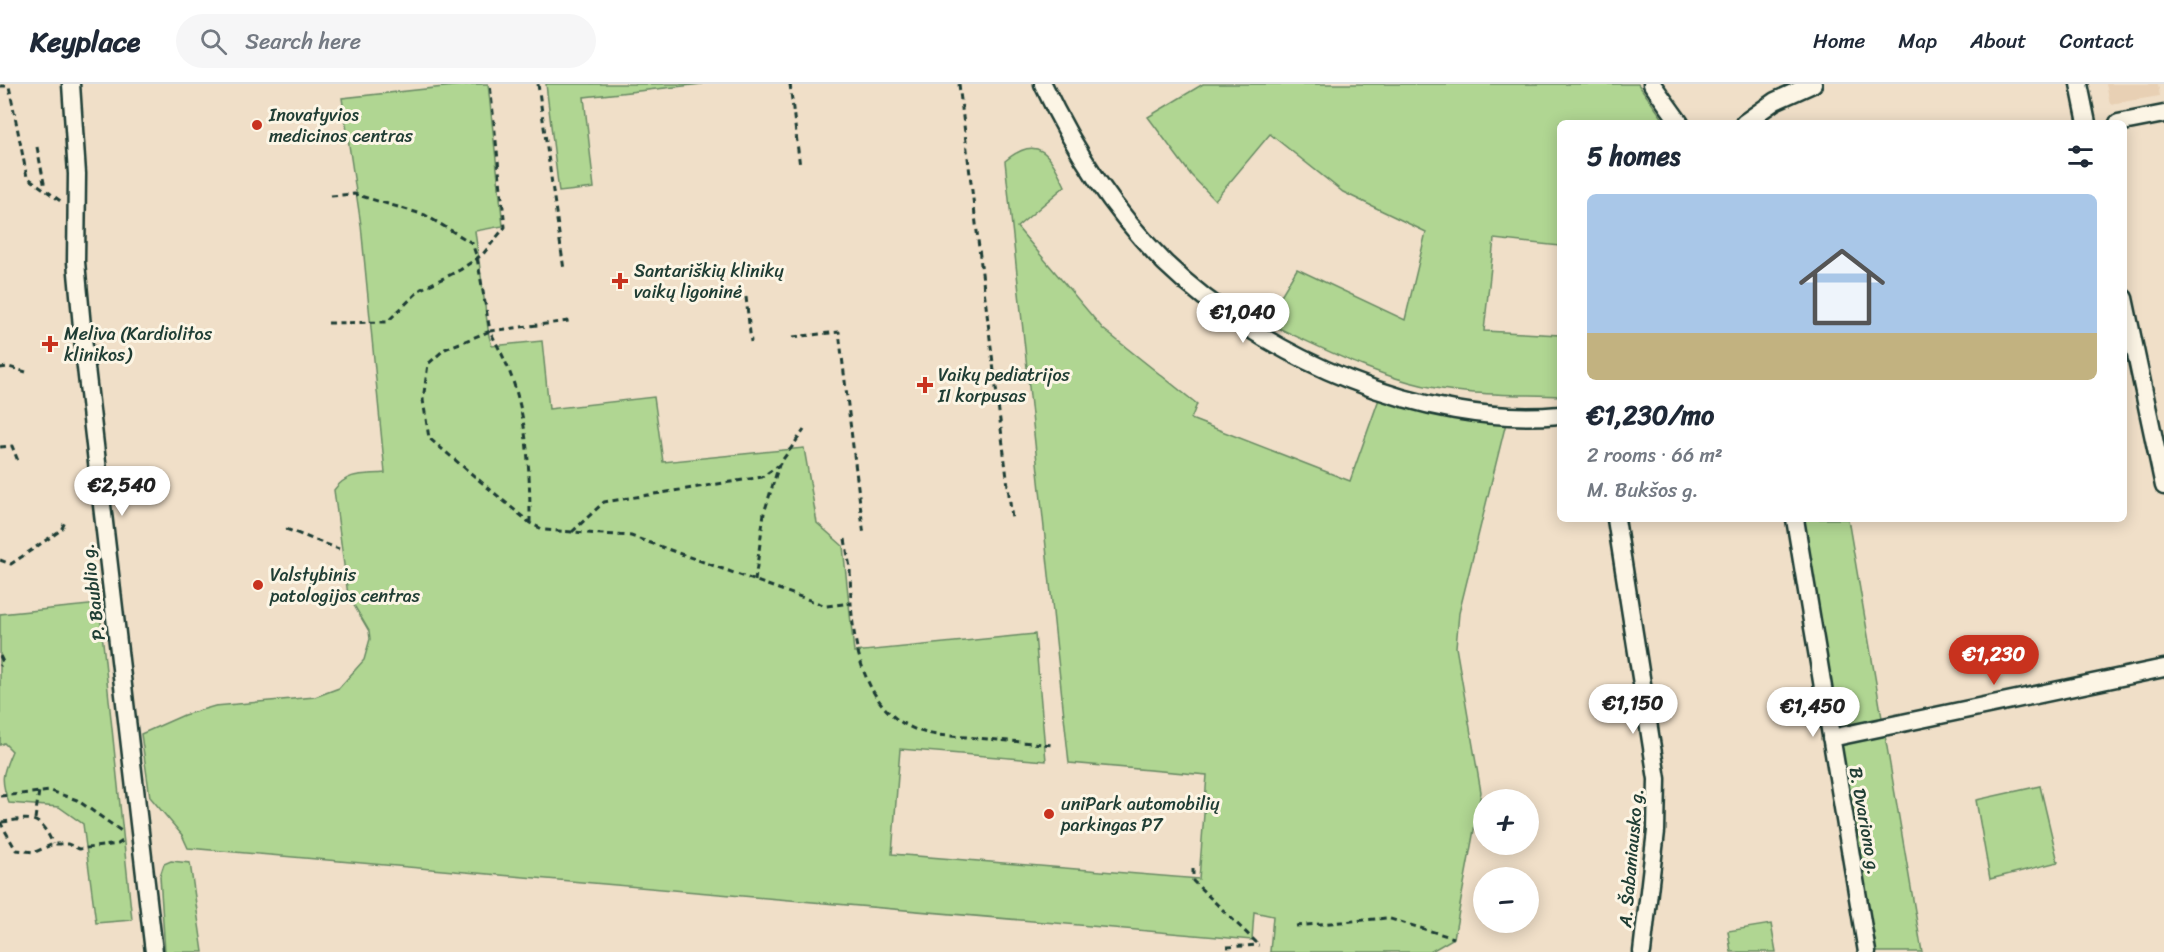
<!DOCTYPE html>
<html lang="en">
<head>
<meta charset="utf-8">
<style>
	body { margin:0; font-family:Sriracha,sans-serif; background:#f6f6f7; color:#1f2937; height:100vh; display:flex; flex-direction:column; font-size:22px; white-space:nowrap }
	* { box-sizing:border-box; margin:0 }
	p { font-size:20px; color:#747a83 }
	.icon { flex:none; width:33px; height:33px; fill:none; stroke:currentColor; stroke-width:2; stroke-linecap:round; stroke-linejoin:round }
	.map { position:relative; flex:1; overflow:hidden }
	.sheet { position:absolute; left:1557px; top:36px; width:570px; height:402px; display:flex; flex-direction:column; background:#fff; border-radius:9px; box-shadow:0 3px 15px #0003 }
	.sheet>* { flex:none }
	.buttons { position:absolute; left:1473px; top:705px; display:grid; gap:12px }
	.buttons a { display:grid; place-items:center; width:66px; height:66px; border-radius:50%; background:#fff; box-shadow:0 3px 15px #0003; font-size:30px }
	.price { position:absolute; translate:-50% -51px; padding:0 14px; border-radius:21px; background:#fff; color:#222; font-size:20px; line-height:39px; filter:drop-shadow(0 2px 3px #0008) }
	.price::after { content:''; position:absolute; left:50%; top:36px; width:18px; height:14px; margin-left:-9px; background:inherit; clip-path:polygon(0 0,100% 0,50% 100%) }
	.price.selected { background:#c8321e; color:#fff }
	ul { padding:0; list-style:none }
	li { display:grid; align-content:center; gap:12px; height:318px; padding:0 30px }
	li+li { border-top:2px solid #e0e1e3 }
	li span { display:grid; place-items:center; height:186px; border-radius:9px; color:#555 }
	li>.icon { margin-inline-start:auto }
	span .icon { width:108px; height:108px; fill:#fffc; stroke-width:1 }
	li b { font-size:26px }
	h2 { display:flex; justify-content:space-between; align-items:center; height:72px; padding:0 30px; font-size:26px }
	header { display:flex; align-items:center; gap:36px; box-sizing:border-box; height:84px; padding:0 30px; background:#fff; border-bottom:2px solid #e0e1e3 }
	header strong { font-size:28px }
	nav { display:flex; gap:33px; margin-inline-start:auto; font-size:21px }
	.search { width:420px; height:54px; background:#f6f6f7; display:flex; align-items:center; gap:15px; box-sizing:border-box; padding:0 21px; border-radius:33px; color:#747a83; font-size:22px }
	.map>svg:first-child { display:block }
</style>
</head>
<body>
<header>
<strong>Keyplace</strong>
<div class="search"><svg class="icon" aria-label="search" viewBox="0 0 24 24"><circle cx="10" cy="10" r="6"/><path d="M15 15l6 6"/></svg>Search here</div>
<nav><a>Home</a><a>Map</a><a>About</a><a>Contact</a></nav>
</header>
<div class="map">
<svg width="2164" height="868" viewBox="0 0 2164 868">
	<rect width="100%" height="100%" fill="#f0dfc8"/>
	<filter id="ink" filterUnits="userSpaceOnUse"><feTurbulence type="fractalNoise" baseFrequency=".0167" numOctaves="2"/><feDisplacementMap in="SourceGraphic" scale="12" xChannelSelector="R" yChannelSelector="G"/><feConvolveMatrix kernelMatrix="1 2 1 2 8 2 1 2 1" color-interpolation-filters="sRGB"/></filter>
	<g filter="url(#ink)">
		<path fill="#e8d0b4" d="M2106,0h52l2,12 -50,8z"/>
		<path fill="#b0d692" stroke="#688a63" stroke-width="1.5" d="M472,0h16l15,142 -28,5 14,105 3,10 50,-5 7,68 105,-12 9,65 141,-14 13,75 26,23 11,106 181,-18 11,127 -146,-12 -8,105 307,25 8,-104 -138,-12 -64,-602c34,-28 45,-6 60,25l-48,41 86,102 94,75 -6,15 159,62 29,-82c43,13 83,21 127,24l-47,190 -3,34 25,145 -27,146 -24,14h-160l3,-36 -19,-4 -2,28 -1064,-92 -6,-13 -32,-38 -9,-63 43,-19 31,-9 100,-9 24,-9 25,-28 6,-21 -1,-8 -21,-36 -14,-105c14,-19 31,-15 51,-17l-24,-248 -19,-127z
			M546,0h156l-118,13 10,91 -35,4z
			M1203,0h435l28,39h-106v123l-66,-7 -10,92 76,4v61c-50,-2 -102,0 -151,-14 -50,-14 -97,-39 -144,-60l32,-53 108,51 21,-88 -83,-40 -73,-58 -55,66 -24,-25 -43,-58z
			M1801,435h47l74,433h-48z
			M99,520l33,316 -36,3 -13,-99 -24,-17 -50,-4c-9,-23 -7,-29 3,-52l-8,-8 -4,2v-131z
			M2040,702l18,76 -68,17 -14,-79z
			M171,777l19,2 13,89h-38l-5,-76 4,-12z
			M1771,840l5,28h-45l-3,-21z"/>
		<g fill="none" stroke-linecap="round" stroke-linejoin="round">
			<defs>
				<path id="minor" d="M71,0l6,90 -1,88 9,97 69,593
					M1043,0c31,66 70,127 122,179 97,94 259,165 395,152
					M1652,0l28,39
					M2079,0l8,39
					M1744,39l31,-22 38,-17
					M2118,39l46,-9
					M2124,214l40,188
					M1616,435l41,260 -1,52 -14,121
					M1795,435l72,433
					M1831,654l333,-70"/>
			</defs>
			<use href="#minor" stroke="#1f3d34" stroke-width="21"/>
			<path stroke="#1f3d34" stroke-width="3" stroke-dasharray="6 4.5" stroke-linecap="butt" d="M538,0l26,186
				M790,0l10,83
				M959,0l53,435
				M0,2h9l18,91 35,25
				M37,63l8,41
				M331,112l23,-2 71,21 47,28 5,15 13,73 79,-10
				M746,213l5,45
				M328,239l59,-1 34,-33 39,-19 23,-16 22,-27 -15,-143
				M793,253l46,-5 25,204
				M0,284l9,-1 17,5
				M0,363l12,-1 6,15
				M530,439c0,-50 -2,-103 -20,-150 -5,-14 -13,-28 -20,-42l-45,18 -17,15 -5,36 6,38 101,85 14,7 87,6 195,70 25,-3c3,48 16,111 69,128 14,5 31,5 46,6 29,3 58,5 86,8
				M286,445l53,20
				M572,448l32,-30 158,-25 17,-12
				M845,455l5,29 1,35
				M0,476l11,4 50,-34 4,-8
				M755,497l9,-68 15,-48 25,-35
				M0,572l3,6 -3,4
				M0,712l51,-5 26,9 47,33
				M35,735l4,-28
				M0,738l16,28 19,2 18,-8h15l11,5 39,-5 6,-4
				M2,738c30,-4 37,-8 51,22
				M1193,785v12l66,64
				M1296,842l91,-8 67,20
				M1227,863l32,-2"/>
			<use href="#minor" stroke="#fcf5e5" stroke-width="16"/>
		</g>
	</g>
	<g fill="#c8321e" stroke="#fcf5e5" stroke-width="2">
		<circle cx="257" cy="41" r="6"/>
		<path d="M617 188h6v6h6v6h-6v6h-6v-6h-6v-6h6z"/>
		<path d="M47 251h6v6h6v6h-6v6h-6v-6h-6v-6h6z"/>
		<path d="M922 292h6v6h6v6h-6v6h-6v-6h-6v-6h6z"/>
		<circle cx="258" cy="501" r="6"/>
		<circle cx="1049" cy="730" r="6"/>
	</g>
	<g text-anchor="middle" stroke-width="6" stroke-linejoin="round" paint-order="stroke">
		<g font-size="18" fill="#1f3d34" stroke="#fcf5e5" text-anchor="start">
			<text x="269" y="37">Inovatyvios<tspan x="269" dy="21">medicinos centras</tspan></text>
			<text x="634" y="193">Santariškių klinikų<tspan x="634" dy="21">vaikų ligoninė</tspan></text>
			<text x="64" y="256">Meliva (Kardiolitos<tspan x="64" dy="21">klinikos)</tspan></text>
			<text x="938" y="297">Vaikų pediatrijos<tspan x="938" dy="21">II korpusas</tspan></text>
			<text x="270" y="497">Valstybinis<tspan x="270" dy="21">patologijos centras</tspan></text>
			<text x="1061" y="726">uniPark automobilių<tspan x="1061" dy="21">parkingas P7</tspan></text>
		</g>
		<g font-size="18" fill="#1f3d34" stroke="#fcf5e5">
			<text transform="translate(93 508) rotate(-97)" y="6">P. Baublio g.</text>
			<text transform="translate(1865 737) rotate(80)" y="6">B. Dvariono g.</text>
			<text transform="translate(1631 774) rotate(-85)" y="6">A. Šabaniausko g.</text>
		</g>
	</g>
</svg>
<div class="buttons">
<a>+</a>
<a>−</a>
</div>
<b class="price" style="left:1243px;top:260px">€1,040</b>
<b class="price" style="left:122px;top:433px">€2,540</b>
<b class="price selected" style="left:1994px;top:602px">€1,230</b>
<b class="price" style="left:1633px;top:651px">€1,150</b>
<b class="price" style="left:1813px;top:654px">€1,450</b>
<section class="sheet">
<h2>5 homes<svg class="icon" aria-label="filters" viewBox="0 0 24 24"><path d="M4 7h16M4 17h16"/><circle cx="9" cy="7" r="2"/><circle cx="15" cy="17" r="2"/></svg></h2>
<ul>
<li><span style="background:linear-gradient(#a9c7e8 75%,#c2b280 0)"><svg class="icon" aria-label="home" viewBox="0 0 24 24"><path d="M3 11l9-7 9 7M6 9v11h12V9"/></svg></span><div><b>€1,230/mo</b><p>2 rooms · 66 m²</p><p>M. Bukšos g.</p></div></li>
</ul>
</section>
</div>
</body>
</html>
